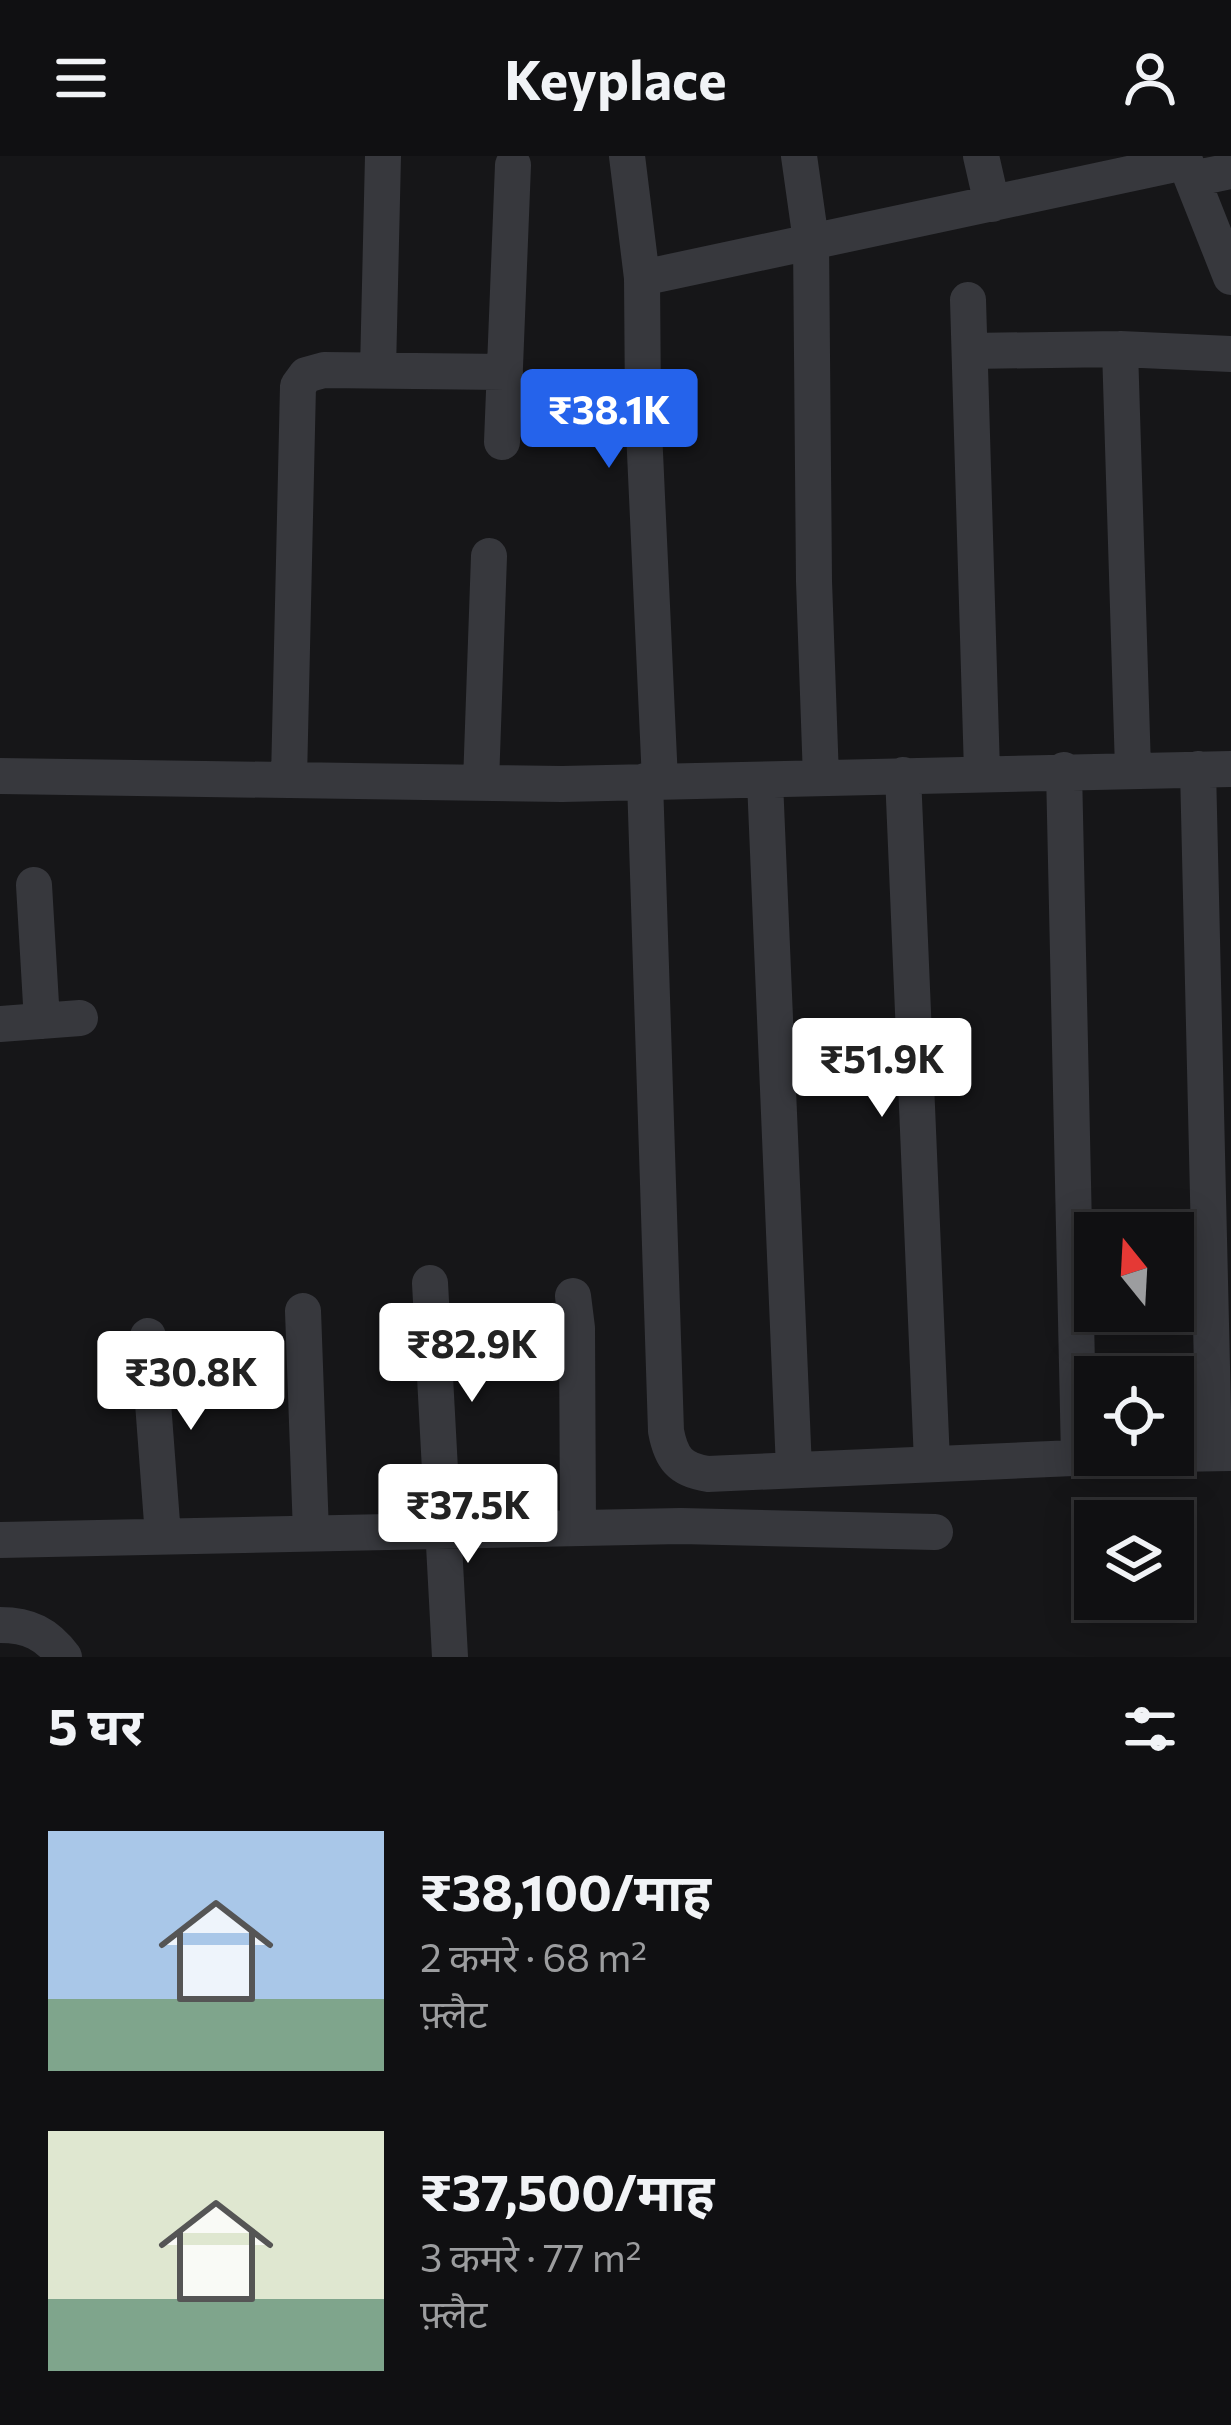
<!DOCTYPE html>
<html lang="hi">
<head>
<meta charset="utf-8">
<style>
	body { margin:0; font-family:Commissioner,"Noto Sans Devanagari",sans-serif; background:#1e1e20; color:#f1f3f6; height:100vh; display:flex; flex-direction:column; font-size:45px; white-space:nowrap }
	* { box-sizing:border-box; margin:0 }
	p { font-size:39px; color:#9c9d9f }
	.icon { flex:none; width:66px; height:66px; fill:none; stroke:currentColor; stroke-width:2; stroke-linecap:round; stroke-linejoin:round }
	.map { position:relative; height:1501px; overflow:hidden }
	.details { display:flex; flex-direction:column; background:#101012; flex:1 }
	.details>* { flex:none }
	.needle { width:78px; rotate:342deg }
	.fabs { position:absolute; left:1074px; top:1056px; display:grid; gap:24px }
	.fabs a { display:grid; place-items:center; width:120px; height:120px; border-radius:0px; background:#101012; box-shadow:0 6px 30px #0003,0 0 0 3px #303032; font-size:60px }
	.price { position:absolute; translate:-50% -102px; padding:0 27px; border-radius:12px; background:#fff; color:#222; font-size:39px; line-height:78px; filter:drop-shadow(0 3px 6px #0008) }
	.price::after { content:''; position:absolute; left:50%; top:72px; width:36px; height:27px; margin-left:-18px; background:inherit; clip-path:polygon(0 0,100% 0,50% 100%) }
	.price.selected { background:#2563eb; color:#fff }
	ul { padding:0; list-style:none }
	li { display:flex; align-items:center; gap:36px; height:300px; padding:0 48px }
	li span { display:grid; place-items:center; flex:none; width:336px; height:240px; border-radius:0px; color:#555 }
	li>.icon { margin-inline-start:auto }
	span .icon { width:144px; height:144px; fill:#fffc; stroke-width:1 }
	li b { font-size:51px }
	h2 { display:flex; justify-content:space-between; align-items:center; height:144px; padding:0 48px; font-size:51px }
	header { display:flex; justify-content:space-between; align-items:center; height:156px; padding:0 48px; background:#101012; font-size:54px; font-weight:700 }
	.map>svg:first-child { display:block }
</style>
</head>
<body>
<header><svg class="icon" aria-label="menu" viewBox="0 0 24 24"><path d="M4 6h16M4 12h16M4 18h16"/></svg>Keyplace<svg class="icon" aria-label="person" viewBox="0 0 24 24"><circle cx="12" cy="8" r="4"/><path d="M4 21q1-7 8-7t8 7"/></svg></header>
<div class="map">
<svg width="1231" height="1501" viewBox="0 0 1231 1501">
	<rect width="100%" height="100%" fill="#161618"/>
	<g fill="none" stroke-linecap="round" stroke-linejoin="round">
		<path stroke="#37383d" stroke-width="36" d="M627,0l15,122 1,131 17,372
			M799,0l12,85 3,340 7,197
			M981,0l11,48
			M1183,0l48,121
			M1192,23l39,-8
			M642,122l543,-116
			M968,144l14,472
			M1120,193l13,420
			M970,195l150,-2 111,5
			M378,214l5,-214
			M502,286l11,-277
			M1198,613l16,683
			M1064,614l15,687
			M903,619l29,687
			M0,620l562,8 669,-15
			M289,623l9,-393 8,-11 18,-5 181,2
			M645,625l21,650c5,27 14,39 42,43l435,-19
			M765,625l29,688
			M481,627l8,-227
			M34,729l8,136
			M0,868l80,-6
			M430,1127l20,374
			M573,1140l4,32 1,200
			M303,1155l8,222
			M148,1180l15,200
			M1173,1298l58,-1
			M0,1384l681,-14 254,6
			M0,1469c29,0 47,9 64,32"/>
	</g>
</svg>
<div class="fabs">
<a><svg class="needle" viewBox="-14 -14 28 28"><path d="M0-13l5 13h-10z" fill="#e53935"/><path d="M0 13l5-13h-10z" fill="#9c9d9f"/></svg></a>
<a><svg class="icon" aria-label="locate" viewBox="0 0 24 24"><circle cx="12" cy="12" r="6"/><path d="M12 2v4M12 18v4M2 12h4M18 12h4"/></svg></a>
<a><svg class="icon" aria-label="layers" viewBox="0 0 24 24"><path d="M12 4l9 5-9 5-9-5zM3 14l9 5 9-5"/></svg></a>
</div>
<b class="price selected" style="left:609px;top:315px">₹38.1K</b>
<b class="price" style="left:882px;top:964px">₹51.9K</b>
<b class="price" style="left:472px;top:1249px">₹82.9K</b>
<b class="price" style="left:191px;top:1277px">₹30.8K</b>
<b class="price" style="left:468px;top:1410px">₹37.5K</b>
</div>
<section class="details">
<h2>5 घर<svg class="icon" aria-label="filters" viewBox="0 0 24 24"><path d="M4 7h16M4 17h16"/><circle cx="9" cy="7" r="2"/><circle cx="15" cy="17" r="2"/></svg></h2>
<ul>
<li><span style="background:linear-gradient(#a9c7e8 70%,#7fa58c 0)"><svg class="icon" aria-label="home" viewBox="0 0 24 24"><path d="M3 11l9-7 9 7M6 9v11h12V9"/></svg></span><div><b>₹38,100/माह</b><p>2 कमरे · 68 m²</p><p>फ़्लैट</p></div></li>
<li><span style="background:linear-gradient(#dfe7d0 70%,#7fa58c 0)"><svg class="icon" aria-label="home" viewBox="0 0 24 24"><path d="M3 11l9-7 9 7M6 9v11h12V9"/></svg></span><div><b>₹37,500/माह</b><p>3 कमरे · 77 m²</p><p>फ़्लैट</p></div></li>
</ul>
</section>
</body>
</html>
